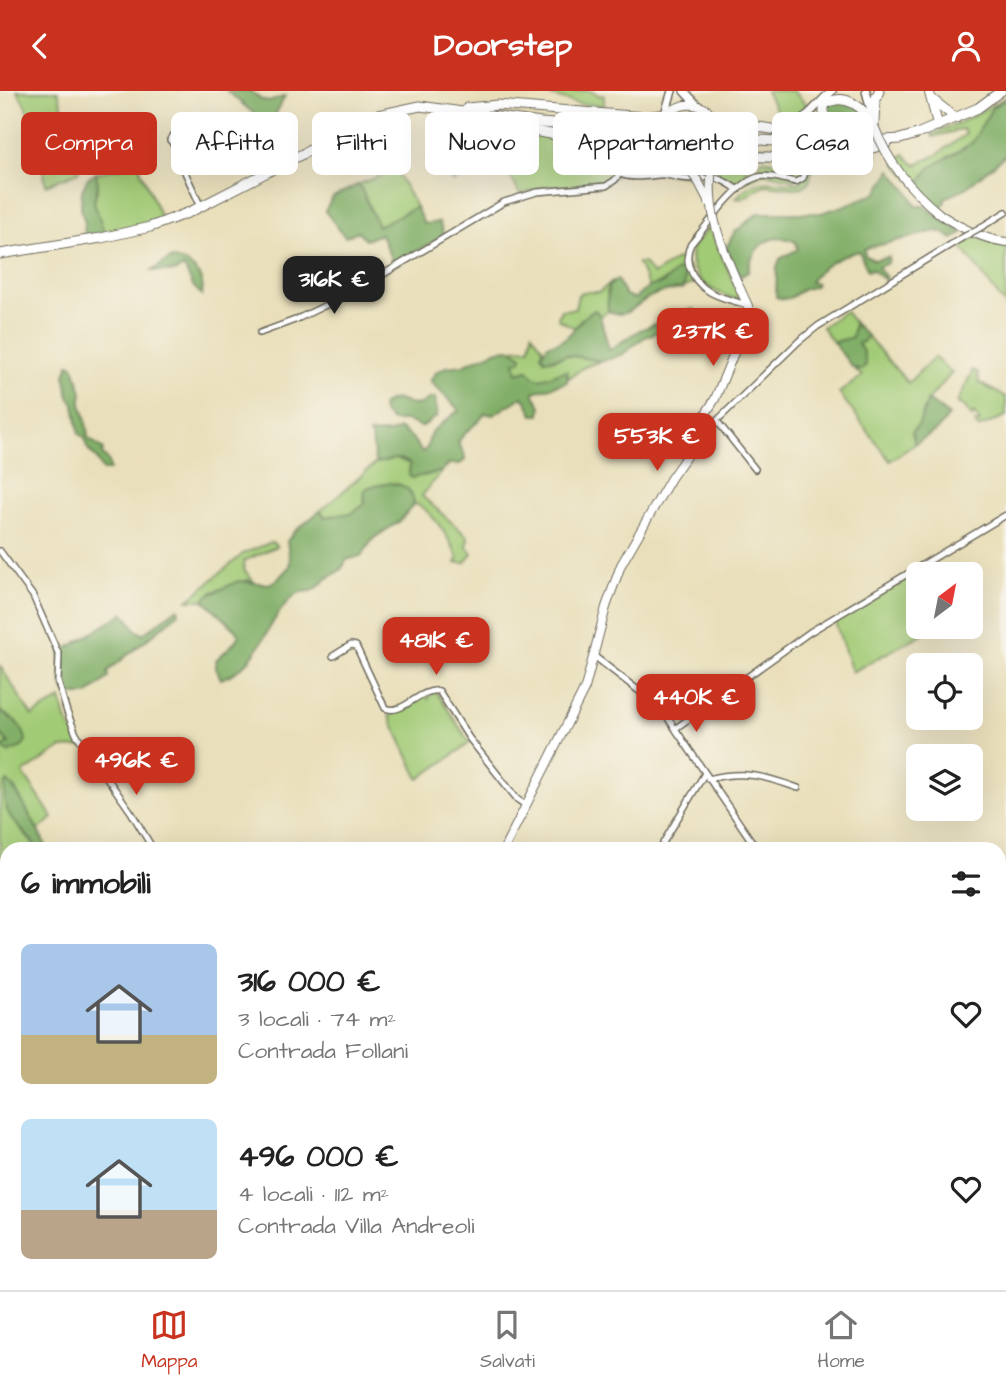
<!DOCTYPE html>
<html lang="it">
<head>
<meta charset="utf-8">
<style>
	body { margin:0; font-family:"Architects Daughter",sans-serif; background:#f2f2f2; color:#222; height:100vh; display:flex; flex-direction:column; font-size:26px; white-space:nowrap }
	* { box-sizing:border-box; margin:0 }
	p { font-size:23px; color:#767676 }
	.icon { flex:none; width:38px; height:38px; fill:none; stroke:currentColor; stroke-width:2; stroke-linecap:round; stroke-linejoin:round }
	.map { position:relative; flex:1; overflow:hidden }
	.side { position:absolute; left:0px; top:751px; width:1006px; height:450px; display:flex; flex-direction:column; background:#fff; border-radius:21px 21px 0 0; box-shadow:0 7px 28px #0002 }
	.side>* { flex:none }
	.top-card { position:absolute; left:21px; top:21px; width:964px; height:63px; display:flex; gap:14px }
	.needle { width:46px; rotate:32deg }
	.fabs { position:absolute; left:906px; top:471px; display:grid; gap:14px }
	.fabs a { display:grid; place-items:center; width:77px; height:77px; border-radius:10px; background:#fff; box-shadow:0 7px 28px #0002; font-size:35px }
	.price { position:absolute; translate:-50% -60px; padding:0 16px; border-radius:14px; background:#c8321e; color:#fff; font-size:23px; line-height:46px; filter:drop-shadow(0 2px 4px #0008) }
	.price::after { content:''; position:absolute; left:50%; top:42px; width:21px; height:16px; margin-left:-10px; background:inherit; clip-path:polygon(0 0,100% 0,50% 100%) }
	.price.selected { background:#222; color:#fff }
	ul { padding:0; list-style:none }
	li { display:flex; align-items:center; gap:21px; height:175px; padding:0 21px }
	li span { display:grid; place-items:center; flex:none; width:196px; height:140px; border-radius:10px; color:#555 }
	li>.icon { margin-inline-start:auto }
	span .icon { width:84px; height:84px; fill:#fffc; stroke-width:1 }
	li b { font-size:30px }
	h2 { display:flex; justify-content:space-between; align-items:center; height:84px; padding:0 21px; font-size:30px }
	.tag { padding:0 24px; border-radius:10px; background:#fff; box-shadow:0 7px 28px #0002; font-size:24px; line-height:63px }
	.tag.selected { background:#c8321e; color:#fff }
	header { display:flex; justify-content:space-between; align-items:center; height:91px; padding:0 21px; background:#c8321e; color:#fff; font-size:32px; font-weight:800 }
	.tabs { display:flex; justify-content:space-around; align-items:center; height:98px; border-top:2px solid #e0e0e0; background:#fff; font-size:19px; color:#767676 }
	.tabs a { display:grid; justify-items:center; gap:4px }
	.tabs .selected { color:#c8321e }
	.map>svg:first-child { display:block }
</style>
</head>
<body>
<header><svg class="icon" aria-label="back" viewBox="0 0 24 24"><path d="M15 5l-7 7 7 7"/></svg>Doorstep<svg class="icon" aria-label="person" viewBox="0 0 24 24"><circle cx="12" cy="8" r="4"/><path d="M4 21q1-7 8-7t8 7"/></svg></header>
<div class="map">
<svg width="1006" height="1199" viewBox="0 0 1006 1199">
	<rect width="100%" height="100%" fill="#f7f3e8"/>
	<filter id="ink" filterUnits="userSpaceOnUse"><feTurbulence type="fractalNoise" baseFrequency=".0143" numOctaves="2"/><feDisplacementMap in="SourceGraphic" scale="14" xChannelSelector="R" yChannelSelector="G"/><feConvolveMatrix kernelMatrix="1 2 1 2 8 2 1 2 1" color-interpolation-filters="sRGB"/></filter>
	<filter id="wash" filterUnits="userSpaceOnUse"><feTurbulence type="fractalNoise" baseFrequency=".00686" numOctaves="4" result="noise"/><feDisplacementMap in="SourceGraphic" scale="28" xChannelSelector="R" yChannelSelector="G"/><feGaussianBlur stdDeviation="1.57" result="paint"/><feColorMatrix in="noise" values="0 0 0 0 0 0 0 0 0 0 0 0 0 0 0 0 0 1.4 0 .05"/><feComposite in="paint" operator="in"/></filter>
	<g filter="url(#wash)">
		<rect width="100%" height="100%" fill="#e9dfba"/>
		<path fill="#a2cb76" stroke="#667b50" stroke-width="2" d="M17,0h41l21,81 -33,13c-6,-33 -10,-66 -29,-94z
			M552,0h38l11,5 3,-1v11l-24,-2 -29,-8z
			M766,0h27l15,15 2,6 -31,13 -6,-1 8,-4z
			M1006,6l-14,11 -20,35 -42,25 -13,19 -22,-24 9,-9 11,11 20,-9 31,-22 -3,-5 -30,8 -1,-3 26,-10z
			M439,19l47,10 13,6 99,21 5,3 14,25 -14,9 -23,-1 -3,3 -37,3 -20,5 -10,-18 -10,-12 -12,1 -15,-10 -3,-38 -4,1 -5,12 3,19 7,6 1,18 -20,9z
			M268,32l29,28 -39,21 -27,-29z
			M665,47l50,4c-10,27 -44,24 -50,-4z
			M726,52l59,5h64c-41,11 -84,5 -125,2z
			M876,61v5l-20,5h-26l-11,3 -7,6 -3,11 -6,5 -10,1 -29,-3 -22,14 -6,-1c26,-28 35,-11 65,-16l6,-11v-10z
			M731,67h21l-7,13 12,1 5,-13c13,4 27,2 40,6v11l-9,3 -29,-6 -28,13 -22,-12 11,-12z
			M138,73l24,56 -59,14 -9,-32 4,-17 -2,-12z
			M396,79l20,37 -38,19 -19,-42z
			M709,136c5,13 31,66 30,73 -27,-7 -53,-21 -47,-53z
			M974,146l32,9v60l-46,-61z
			M677,168l11,8 6,16 -11,5 2,-8 -2,-9c-13,4 -24,14 -37,20l2,-5 -10,-23h6l9,12z
			M611,192l-4,9 1,19 -8,5 -5,-6 -15,10 -5,8 -16,-8 -1,-3 3,-7 14,-1 3,-14 5,-3h16z
			M845,220l9,12v14l-21,5 -11,-15z
			M532,242l11,15 -2,6 11,6 14,-5 35,6 -17,6 -15,11 -2,-7 -26,9 -10,-5 -15,-2 -1,-11 7,-6 -11,-7 19,-1z
			M867,245l41,47 26,-26 18,16 -24,27 -9,24 -7,8 3,12 -25,17 -51,-68 23,-17 -8,-7 4,1 8,-5 -3,-13 -6,-9z
			M973,279l5,3 1,10 27,14v19l-28,12 -3,-5 5,-1 -6,-9 -2,4 -7,-10 -8,-4z
			M394,367l16,6 -1,11 14,1 19,-5 -20,25 46,41 -1,10 5,6 -7,10h-9l2,-4c-5,-15 -27,-52 -44,-55 -3,-27 -32,-22 -50,-13l1,13 -13,9 -27,4 -5,-6 56,-48z
			M272,451l5,4 -33,15v9l11,13 -8,-3 -35,12 -8,8h-16l56,-47z
			M913,484l6,13v39h16l-83,45 -17,-50z
			M0,575l32,50 29,-17 5,20 16,28 -21,1 -38,25 30,45 -15,12 -24,-43 -3,31 27,31h-31v28l-7,-13v-131l9,10 -2,3 2,6 8,-30 -17,-11z
			M433,601l4,1 33,50 -51,36 -30,-63 6,-5c15,3 19,-12 31,-17l2,5z"/>
		<path fill="#81af67" stroke="#566d49" stroke-width="2" d="M227,0h24l9,8 9,3 16,-6 -14,27h-6z
			M843,5c20,2 22,21 26,38 -23,-2 -34,1 -44,-21l5,-12z
			M1006,7v57l-40,33 -21,10v4l-5,7 -23,-22v-2l13,-17 42,-25 20,-35z
			M687,19c15,1 24,8 28,22l-50,-3 8,-13z
			M629,62l25,1 36,22 -27,-4 -23,2 -17,-3 -4,-5 2,-9z
			M891,79l19,24 6,12h8l38,27 -9,6 -11,-7 -7,-1 -71,18 1,6 9,5 15,-3 -1,6 -10,4 9,12 -2,1 -13,-11 -4,2 -9,-20c-19,5 -38,14 -49,31l6,1 -1,3c-3,2 -7,2 -11,3 -12,6 -13,13 -28,8l1,-29 3,-9 18,-10 -2,-7c-26,-11 -43,3 -48,30l-7,4 -15,-28 8,-15 24,-20h63l22,-7 34,-13z
			M96,82l2,12 -4,17 10,30 -1,2 -19,4 1,-15 -4,-14 1,-18 5,-12z
			M359,93l19,42 38,-19 8,17 15,-2 5,13 -50,31 -13,-32 -16,6 -7,-9 -13,6 -20,-26 8,-14z
			M170,168c19,0 36,17 32,36l-9,-9 -9,-19 -10,5 -22,-1z
			M677,179l6,1 2,9 -2,8c-9,3 -19,3 -29,7 -17,6 -27,27 -46,16v-24l9,-8 8,16 11,4 1,-3 14,-10 12,-3z
			M694,218l2,5 -3,3 -50,21 -20,16 -14,5 -8,2 -34,-6 -22,5 -4,-6 8,-10c24,-1 26,-26 46,-34l5,6 9,34 31,-20z
			M854,232l13,13 -4,6 -5,1 5,9 3,13 -5,5 -9,-3 -19,-25 19,-4z
			M511,258l11,7 -1,5 -6,1 2,11 11,-3c12,18 23,2 39,1v11l-33,10v3l7,11 -1,9h-7l-6,-13 -5,-5 -29,18 -8,-2c-7,12 -22,18 -27,30l6,10 1,7 -5,4h-11l-7,7 -30,7 -3,-3 1,-11c-13,-10 -21,-2 -34,-1 -5,-10 0,-21 -7,-29l21,-1 10,-4 11,8 11,15 5,-4 4,-16 28,-22 -29,-29 6,-9 10,-5 17,-2 35,-15z
			M69,273l4,1c2,4 8,24 9,28 0,3 -2,7 -1,11 4,11 6,22 7,34l15,11 -1,5 7,8 1,8h-7c-2,-2 -3,-6 -5,-9 -5,-10 -12,-8 -13,-23l-6,-4 -5,-30 -5,-7 -4,-22z
			M430,307h5l2,18 -15,11 -15,-6h-15l-9,-8 -1,-7c17,-16 22,3 38,-2 4,-1 7,-4 10,-6z
			M928,309l21,16 -11,13 -23,15 -3,-12 7,-8z
			M391,392c14,2 21,6 23,21l-14,17 -26,17 -13,18 -15,4c-4,14 -14,13 -23,22 -4,4 -6,7 -12,9 -6,1 -11,0 -16,4 -33,28 -30,67 -74,84l-5,-11v-8l17,-16 6,-9 -2,-4 -33,-31 3,-4 31,-15 31,3 8,-4 12,-13 1,-6 -3,-20 8,-10 25,-20 5,6 27,-4 13,-9 -1,-13 5,-4z
			M178,517l1,5 -71,58 1,6 -22,18h-18l-5,-4 -2,-5 -2,-33 64,-40 13,18 6,3z
			M0,620c13,8 23,14 26,29l-4,7 -13,5 -4,-2 -2,-3 6,-4 -9,-10z
			M8,690l11,15 29,53h-10c-18,-27 -37,-27 -33,-65z"/>
	</g>
	<g filter="url(#ink)">
		<g fill="none" stroke-linecap="round" stroke-linejoin="round">
			<defs>
				<path id="minor" d="M186,28l-16,21 7,8 1,9 23,50
					M597,53c12,8 14,25 23,30 12,5 27,2 39,1 8,-1 14,2 22,3 28,4 29,-9 57,12
					M614,75l5,-11 9,-8
					M983,135l23,-14
					M748,214c-25,-7 -50,-11 -59,-39 -2,-8 -2,-15 2,-22 16,-18 44,-61 67,-67 12,-3 26,3 38,5l7,-4 3,-7 -3,-7 -8,-6
					M260,242l35,-13 62,-30 147,-88 33,-10 69,-6 9,-6 5,-7
					M717,330l38,48
					M697,349l101,-98 20,-16 142,-87
					M0,460l33,45 26,59 -1,27 9,30 9,22 55,78 22,37
					M333,565l18,-11 5,1 29,62c18,8 34,-20 54,-17l30,47 48,61 8,6
					M594,565l67,52 96,141
					M676,637l134,-96 196,-117
					M708,688c35,-9 57,-3 90,9
					M662,758l1,-6 42,-70
					M999,836l7,-3
					M298,1194l1,5
					M755,1194l2,5"/>
				<path id="tertiary" d="M684,0l14,15
					M866,0l7,28
					M664,26l8,-26
					M777,38c35,-10 31,-17 55,-38"/>
				<path id="secondary" d="M659,36c15,-33 56,-28 63,7
					M941,124c20,13 41,24 65,27
					M504,758l81,-161 21,-81 15,-42 50,-87 26,-37 -2,-10 20,-32 33,-80v-13l-11,-24
					M169,1199l4,-5"/>
				<path id="primary" d="M929,0l9,35
					M933,9l23,18
					M467,17l31,-3 146,12 23,-3
					M491,28l18,8 143,24 15,7
					M717,29l54,9 67,7
					M874,33l1,-24 4,-9
					M856,49l-25,-10 -7,-8v-17c20,-14 40,2 50,21
					M714,67c28,-4 54,0 81,0 30,0 63,-5 91,-14
					M0,163l101,-16 49,-11 40,-15 188,-97 42,-9 121,17 187,15 96,6 76,-5 17,-5 61,-26 23,-17"/>
			</defs>
			<use href="#minor" stroke="#6e6a5d" stroke-width="8"/>
			<use href="#tertiary" stroke="#6e6a5d" stroke-width="10"/>
			<use href="#secondary" stroke="#6e6a5d" stroke-width="10"/>
			<use href="#primary" stroke="#6e6a5d" stroke-width="11"/>
			<use href="#minor" stroke="#fff" stroke-width="5"/>
			<use href="#tertiary" stroke="#fff" stroke-width="7"/>
			<use href="#secondary" stroke="#fff" stroke-width="8"/>
			<use href="#primary" stroke="#fff" stroke-width="9"/>
			<defs>
				<path id="minor-bridge" d="M960,148l23,-13"/>
				<path id="secondary-bridge" d="M874,35c14,37 37,65 67,89
					M659,36c-10,49 62,57 63,7
					M713,68c-8,47 5,80 24,123
					M687,77l11,13 11,21"/>
			</defs>
			<use href="#minor-bridge" stroke="#6e6a5d" stroke-width="8" stroke-linecap="butt"/>
			<use href="#secondary-bridge" stroke="#6e6a5d" stroke-width="10" stroke-linecap="butt"/>
			<use href="#minor-bridge" stroke="#fff" stroke-width="5"/>
			<use href="#secondary-bridge" stroke="#fff" stroke-width="8"/>
		</g>
	</g>
</svg>
<div class="fabs">
<a><svg class="needle" viewBox="-14 -14 28 28"><path d="M0-13l5 13h-10z" fill="#e53935"/><path d="M0 13l5-13h-10z" fill="#767676"/></svg></a>
<a><svg class="icon" aria-label="locate" viewBox="0 0 24 24"><circle cx="12" cy="12" r="6"/><path d="M12 2v4M12 18v4M2 12h4M18 12h4"/></svg></a>
<a><svg class="icon" aria-label="layers" viewBox="0 0 24 24"><path d="M12 4l9 5-9 5-9-5zM3 14l9 5 9-5"/></svg></a>
</div>
<b class="price selected" style="left:334px;top:225px">316K €</b>
<b class="price" style="left:713px;top:277px">237K €</b>
<b class="price" style="left:657px;top:382px">553K €</b>
<b class="price" style="left:436px;top:586px">481K €</b>
<b class="price" style="left:696px;top:643px">440K €</b>
<b class="price" style="left:136px;top:706px">496K €</b>
<div class="top-card">
<a class="tag selected">Compra</a>
<a class="tag">Affitta</a>
<a class="tag">Filtri</a>
<a class="tag">Nuovo</a>
<a class="tag">Appartamento</a>
<a class="tag">Casa</a>
</div>
<section class="side">
<h2>6 immobili<svg class="icon" aria-label="filters" viewBox="0 0 24 24"><path d="M4 7h16M4 17h16"/><circle cx="9" cy="7" r="2"/><circle cx="15" cy="17" r="2"/></svg></h2>
<ul>
<li><span style="background:linear-gradient(#a9c7e8 65%,#c2b280 0)"><svg class="icon" aria-label="home" viewBox="0 0 24 24"><path d="M3 11l9-7 9 7M6 9v11h12V9"/></svg></span><div><b>316 000 €</b><p>3 locali · 74 m²</p><p>Contrada Follani</p></div><svg class="icon" aria-label="heart" viewBox="0 0 24 24"><path d="M12 20l-8-8c-3-5 5-10 8-4 3-6 11-1 8 4z"/></svg></li>
<li><span style="background:linear-gradient(#bfe0f5 65%,#b9a48a 0)"><svg class="icon" aria-label="home" viewBox="0 0 24 24"><path d="M3 11l9-7 9 7M6 9v11h12V9"/></svg></span><div><b>496 000 €</b><p>4 locali · 112 m²</p><p>Contrada Villa Andreoli</p></div><svg class="icon" aria-label="heart" viewBox="0 0 24 24"><path d="M12 20l-8-8c-3-5 5-10 8-4 3-6 11-1 8 4z"/></svg></li>
</ul>
</section>
</div>
<nav class="tabs">
<a class="selected"><svg class="icon" aria-label="map" viewBox="0 0 24 24"><path d="M3 6l6-2 6 2 6-2v14l-6 2-6-2-6 2zM9 4v14M15 6v14"/></svg>Mappa</a>
<a><svg class="icon" aria-label="saved" viewBox="0 0 24 24"><path d="M7 4h10v16l-5-4-5 4z"/></svg>Salvati</a>
<a><svg class="icon" aria-label="home" viewBox="0 0 24 24"><path d="M3 11l9-7 9 7M6 9v11h12V9"/></svg>Home</a>
</nav>
</body>
</html>
